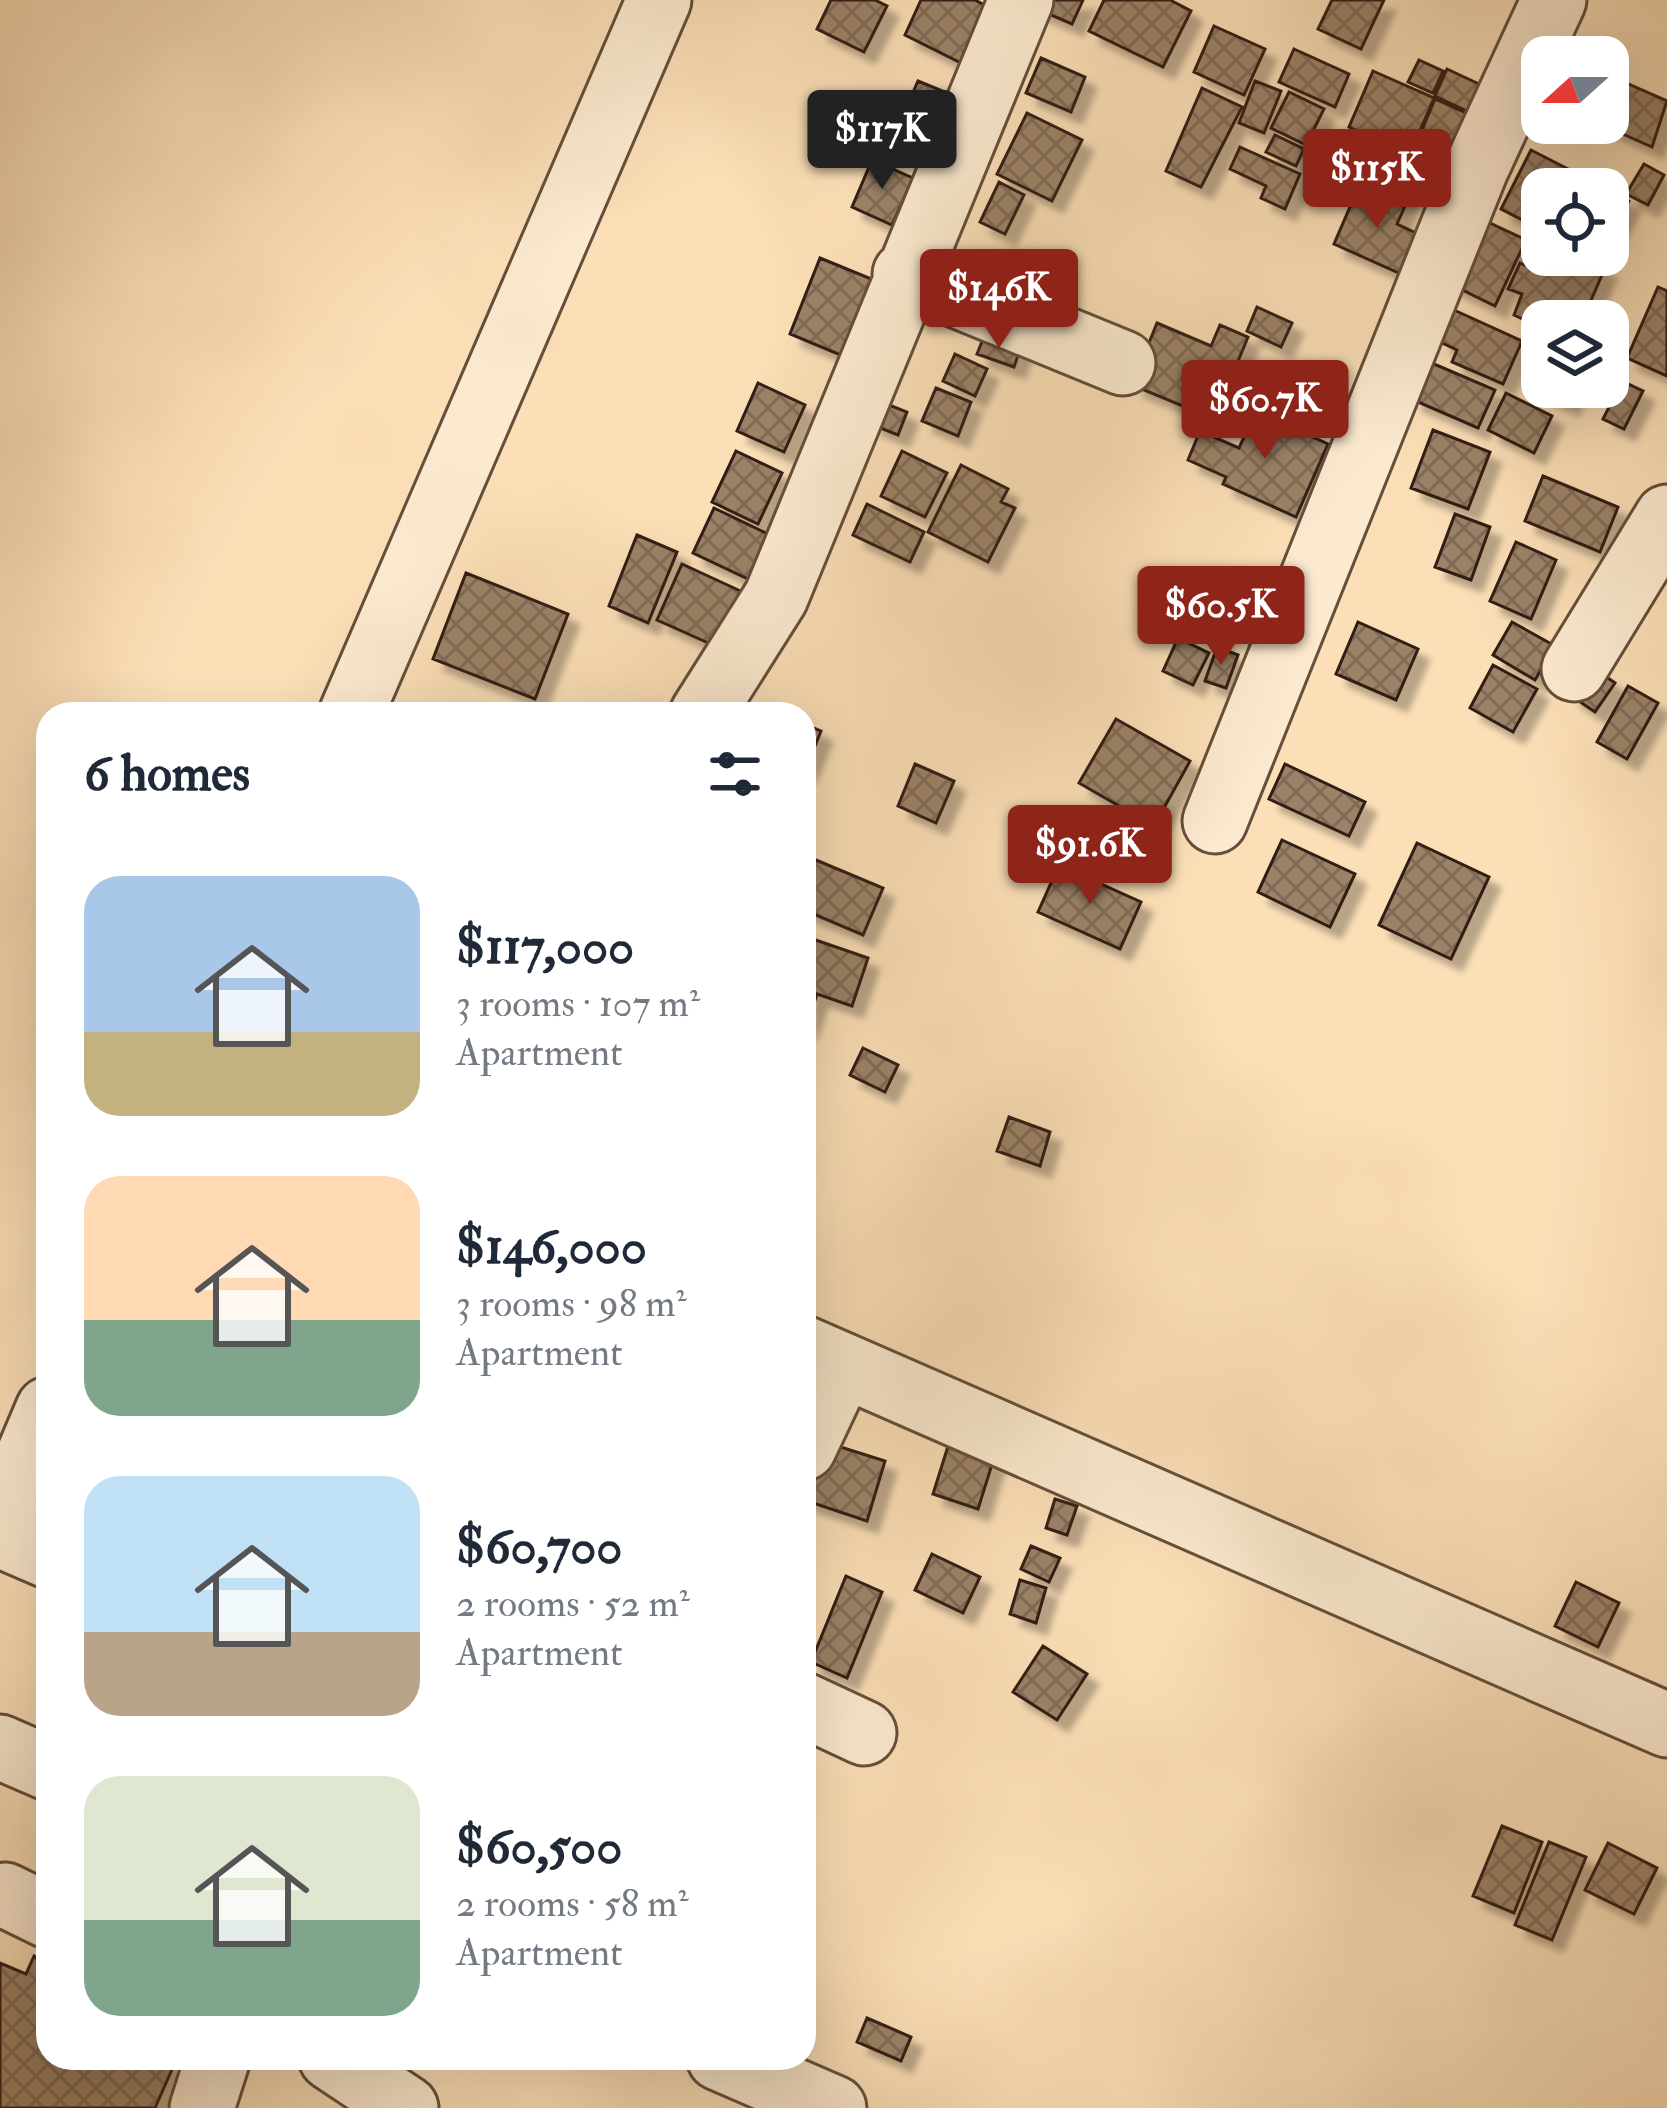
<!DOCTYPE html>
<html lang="en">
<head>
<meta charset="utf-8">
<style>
	body { margin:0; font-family:"IM FELL Double Pica",serif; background:#f2f2f3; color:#1f2937; height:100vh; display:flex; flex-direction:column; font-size:45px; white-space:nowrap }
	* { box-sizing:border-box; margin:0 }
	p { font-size:39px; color:#747a83 }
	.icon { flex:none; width:66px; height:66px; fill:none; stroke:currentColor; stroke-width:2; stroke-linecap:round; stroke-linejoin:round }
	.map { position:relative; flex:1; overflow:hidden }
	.sheet { position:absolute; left:36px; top:702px; width:780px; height:1368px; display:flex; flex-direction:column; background:#fff; border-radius:36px; box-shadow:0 12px 48px #0002 }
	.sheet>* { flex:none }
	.needle { width:78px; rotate:249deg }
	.controls { position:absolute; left:1521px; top:36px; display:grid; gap:24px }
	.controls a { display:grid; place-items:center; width:108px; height:108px; border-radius:24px; background:#fff; box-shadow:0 12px 48px #0002; font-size:60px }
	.price { position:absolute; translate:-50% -102px; padding:0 27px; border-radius:12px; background:#8f2418; color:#fff; font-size:39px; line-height:78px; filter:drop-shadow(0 3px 6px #0008) }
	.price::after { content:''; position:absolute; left:50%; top:72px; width:36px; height:27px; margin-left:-18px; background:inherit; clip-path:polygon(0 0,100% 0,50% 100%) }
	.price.on { background:#222; color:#fff }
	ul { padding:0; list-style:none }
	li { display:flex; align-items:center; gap:36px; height:300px; padding:0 48px }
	li span { display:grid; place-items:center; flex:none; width:336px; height:240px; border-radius:36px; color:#555 }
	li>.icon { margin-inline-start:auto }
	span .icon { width:144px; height:144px; fill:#fffc; stroke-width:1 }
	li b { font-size:51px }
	h2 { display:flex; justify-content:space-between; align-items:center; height:144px; padding:0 48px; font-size:51px }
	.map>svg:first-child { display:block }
</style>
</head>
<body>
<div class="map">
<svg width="1667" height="2108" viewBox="0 0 1667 2108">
	<defs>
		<pattern id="building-cross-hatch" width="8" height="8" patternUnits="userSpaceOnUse" patternTransform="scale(3)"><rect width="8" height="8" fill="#9b8268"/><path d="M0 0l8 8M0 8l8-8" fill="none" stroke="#7f6a54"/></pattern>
		<filter id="shadow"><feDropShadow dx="11" dy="11" stdDeviation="3" flood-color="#0004"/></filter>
	</defs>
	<rect width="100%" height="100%" fill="#fbdfb7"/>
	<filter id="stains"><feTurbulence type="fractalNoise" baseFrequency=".00167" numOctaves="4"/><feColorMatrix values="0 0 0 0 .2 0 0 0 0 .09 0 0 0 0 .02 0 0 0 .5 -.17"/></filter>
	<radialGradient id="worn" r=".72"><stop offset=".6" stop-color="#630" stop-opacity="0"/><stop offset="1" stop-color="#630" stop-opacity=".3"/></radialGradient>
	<path fill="url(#building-cross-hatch)" stroke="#331e12" stroke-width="3" filter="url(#shadow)" d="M831,0h44l12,6 -23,46 -47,-23z
		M921,0h54l11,6 -25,57 -56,-28z
		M1032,0h51l-11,24 -42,-18z
		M1104,0h66l21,11 -28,56 -74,-36z
		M1332,0h52l-23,49 -43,-20z
		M1214,26l51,23 -21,46 -50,-23z
		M1294,49l55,25 -14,33 -56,-25z
		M1041,58l44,19 -14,35 -45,-19z
		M1419,60l24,11 -10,22 -25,-11z
		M1447,69l49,23 -12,27 -49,-23z
		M1373,71l61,27 -24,56 -61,-27z
		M1608,75l59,26 -15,46 -54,-24h10z
		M918,81l39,16 -10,23 -39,-16z
		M1255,81l26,10 -17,42 -25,-10z
		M1202,88l40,19 -41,80 -35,-16z
		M1289,92l35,17 -18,36 -35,-17z
		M1435,99l44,20 -13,31 -44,-20z
		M892,103l49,23 -15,31 -48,-22z
		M1027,113l55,27 -30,61 -55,-27z
		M1275,135l29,14 -8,17 -30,-14z
		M1240,147l60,27 -15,35 -24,-11 5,-12 -36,-17z
		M1531,150l76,39h-65v41l-41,-21z
		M1363,153l53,25 -12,24 -45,-21 -11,22 -7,-3z
		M872,160l41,18 -21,47 -40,-18z
		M1644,164l20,11 -16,30 -22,-11z
		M999,182l25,13 -19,39 -25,-12z
		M1359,186l46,20 -8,18 21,10 -17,40 -67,-30z
		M1608,190l21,11 -21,41z
		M1475,216l51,24 -31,66 -51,-25z
		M1542,253l33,2 30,13 -23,53h-40v7l-28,-13 8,-21 -14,-5 12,-26 15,7z
		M820,258l54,22 -31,76 -53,-22z
		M1658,287l9,4v85l-40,-18z
		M1257,307l35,16 -11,24 -34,-16z
		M1454,310l68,31 -19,43 -51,-22 5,-12 -17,-8z
		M1157,323l54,23 9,-21 28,12 -34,82 -82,-34z
		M985,334l36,13 -7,20 -37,-13z
		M955,354l32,15 -12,27 -32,-15z
		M1427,361l68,29 -17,38 -67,-29z
		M1542,362v25h33l-7,17 -37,-16z
		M1622,381l21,10 -19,38 -21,-10z
		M758,383l47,22 -21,47 -47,-21z
		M936,388l35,14 -13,34 -36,-15z
		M1506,393l46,23 -18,37 -46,-23z
		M879,401l28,11 -9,23 -28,-11z
		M1256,411l72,33 -32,73 -73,-33 3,-7 -38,-17 12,-29 39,17z
		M1433,430l57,22 -22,57 -57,-21z
		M736,451l46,22 -24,51 -46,-22z
		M902,451l45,22 -22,44 -44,-21z
		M961,465l47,24 -7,13 14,6 -27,54 -60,-30z
		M1543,476l75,31 -18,45 -75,-31z
		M867,504l57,28 -14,30 -57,-27z
		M714,508l54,26 -20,45 -55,-26z
		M1455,514l35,13 -19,53 -36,-13z
		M637,535l40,17 -29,71 -39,-17z
		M1516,542l40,18 -25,59 -41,-18z
		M682,564l78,36 -36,50 -67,-30z
		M466,573l102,41 -33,85 -102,-40z
		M1358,622l60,27 -22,51 -60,-26z
		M1512,622l43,24 -20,34 -42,-25z
		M1178,638l31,15 -16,32 -30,-14z
		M1217,647l21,8 -12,33 -21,-7z
		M1493,665l44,24 -24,43 -43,-24z
		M1589,665l26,18 -20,29 -25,-17z
		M1628,686l30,17 -31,56 -30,-17z
		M1116,719l74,42 -36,65 -75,-43z
		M804,724l17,7 -17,42z
		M915,764l39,17 -18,42 -38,-17z
		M1285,764l80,38 -16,34 -80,-37z
		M1282,840l73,34 -25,53 -72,-35z
		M1417,843l72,34 -38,82 -72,-34z
		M804,855l79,33 -20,47 -59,-25z
		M1059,865l82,37 -21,47 -82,-37z
		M804,936l64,22 -16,48 -35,-12 -12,36z
		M863,1048l35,17 -13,27 -35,-17z
		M1009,1117l41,15 -10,34 -43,-15z
		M812,1438l73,23 -18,60 -63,-21v-38z
		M949,1443l45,15 -16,51 -45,-15z
		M1055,1499l22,7 -10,29 -21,-7z
		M1031,1546l29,12 -11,24 -28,-13z
		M932,1554l48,23 -17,36 -48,-23z
		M846,1576l36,16 -35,86 -36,-16z
		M1020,1580l26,8 -10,35 -26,-9z
		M1576,1582l43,21 -21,44 -43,-21z
		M1043,1646l44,28 -30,46 -44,-28z
		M1502,1826l40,16 -28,71 -41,-17z
		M1549,1842l37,15 -34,83 -37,-15z
		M1608,1843l49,25 -23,46 -49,-24z
		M34,1956l14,6v96h129l-22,50h-155v-145l26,11z
		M867,2018l44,19 -10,24 -44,-19z"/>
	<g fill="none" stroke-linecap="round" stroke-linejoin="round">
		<defs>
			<path id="minor" d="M905,274l218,89
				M1574,669l93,-152
				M351,714l308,-714
				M702,714l74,-117 245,-597
				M1215,821l261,-652 78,-169
				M804,1348l863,377
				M804,1448l39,-83
				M0,1522l48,-113
				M0,1535l48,21
				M804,1705l60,28
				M0,1747l48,21
				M5,1895l43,21
				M331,2058l75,50
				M719,2058l115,50
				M202,2108l16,-50"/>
		</defs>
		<use href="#minor" stroke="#654e3b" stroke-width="69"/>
		<use href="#minor" stroke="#fcead0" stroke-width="63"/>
	</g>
	<rect width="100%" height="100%" filter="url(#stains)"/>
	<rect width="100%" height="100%" fill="url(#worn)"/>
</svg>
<div class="controls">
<a><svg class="needle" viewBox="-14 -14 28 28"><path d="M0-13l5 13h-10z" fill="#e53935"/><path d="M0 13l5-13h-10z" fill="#747a83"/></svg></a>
<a><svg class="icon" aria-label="locate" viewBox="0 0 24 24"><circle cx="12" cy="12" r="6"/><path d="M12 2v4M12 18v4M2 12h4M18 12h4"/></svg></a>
<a><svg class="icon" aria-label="layers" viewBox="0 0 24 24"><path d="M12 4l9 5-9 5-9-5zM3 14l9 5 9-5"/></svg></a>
</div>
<b class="price on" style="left:882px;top:192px">$117K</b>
<b class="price" style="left:1377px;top:231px">$115K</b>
<b class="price" style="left:999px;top:351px">$146K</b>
<b class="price" style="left:1265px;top:462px">$60.7K</b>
<b class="price" style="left:1221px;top:668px">$60.5K</b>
<b class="price" style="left:1090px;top:907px">$91.6K</b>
<section class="sheet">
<h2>6 homes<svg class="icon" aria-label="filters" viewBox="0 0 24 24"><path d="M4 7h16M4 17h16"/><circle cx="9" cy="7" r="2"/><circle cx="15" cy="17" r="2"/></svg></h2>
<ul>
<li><span style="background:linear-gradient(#a9c7e8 65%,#c2b280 0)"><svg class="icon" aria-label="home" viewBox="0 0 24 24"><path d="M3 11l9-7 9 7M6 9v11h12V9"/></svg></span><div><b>$117,000</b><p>3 rooms · 107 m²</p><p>Apartment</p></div></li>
<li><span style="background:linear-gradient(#ffd9b3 60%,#7fa58c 0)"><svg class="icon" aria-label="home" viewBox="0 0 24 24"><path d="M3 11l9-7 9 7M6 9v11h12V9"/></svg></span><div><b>$146,000</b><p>3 rooms · 98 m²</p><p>Apartment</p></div></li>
<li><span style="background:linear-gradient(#bfe0f5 65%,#b9a48a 0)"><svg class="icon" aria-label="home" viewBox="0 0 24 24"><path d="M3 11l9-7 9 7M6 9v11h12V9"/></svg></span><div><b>$60,700</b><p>2 rooms · 52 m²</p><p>Apartment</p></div></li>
<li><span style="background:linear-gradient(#dfe7d0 60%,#7fa58c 0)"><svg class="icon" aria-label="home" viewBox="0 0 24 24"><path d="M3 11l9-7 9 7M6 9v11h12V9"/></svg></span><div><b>$60,500</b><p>2 rooms · 58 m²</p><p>Apartment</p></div></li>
</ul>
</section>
</div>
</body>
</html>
